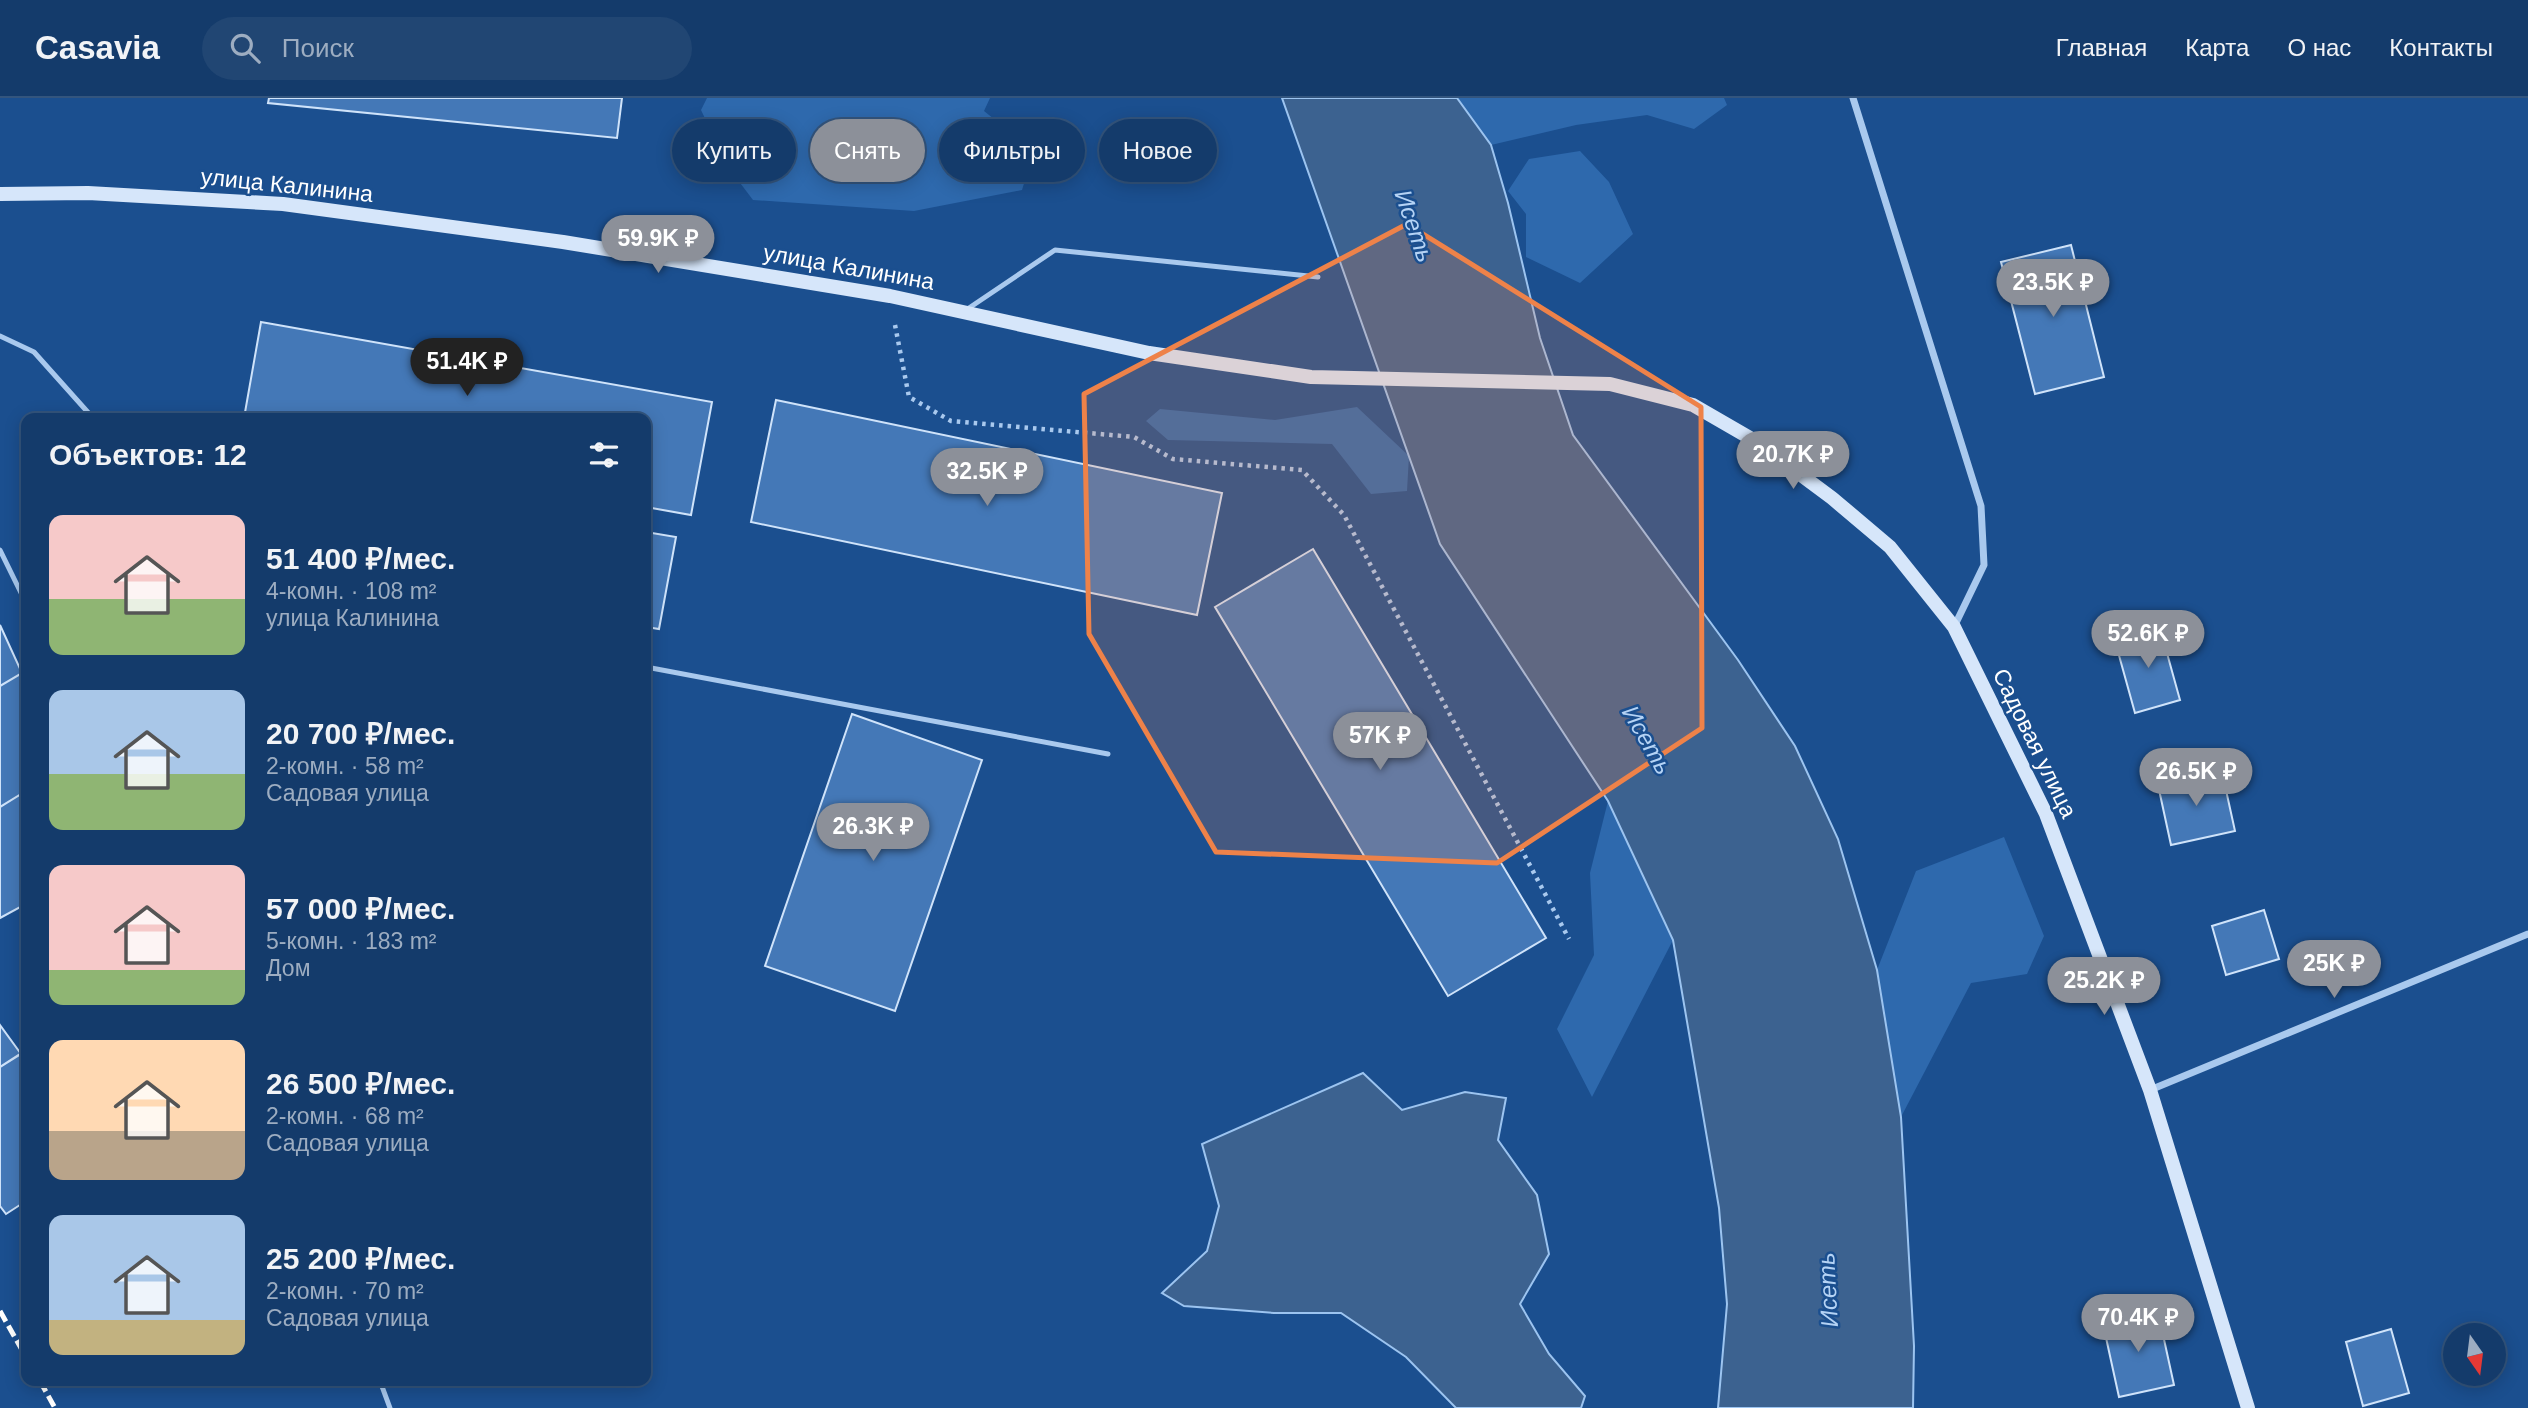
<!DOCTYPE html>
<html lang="ru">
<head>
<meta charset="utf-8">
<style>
	body { margin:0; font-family:Arial,sans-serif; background:#214673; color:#f1f3f6; height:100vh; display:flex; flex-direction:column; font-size:26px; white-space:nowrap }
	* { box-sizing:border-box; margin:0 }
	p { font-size:23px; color:#9dadc1 }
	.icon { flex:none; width:38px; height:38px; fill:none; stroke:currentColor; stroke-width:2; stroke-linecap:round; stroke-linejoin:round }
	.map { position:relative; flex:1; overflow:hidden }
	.details { position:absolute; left:21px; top:315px; width:630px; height:973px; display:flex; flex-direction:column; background:#143b6b; border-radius:14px; box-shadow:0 4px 18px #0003,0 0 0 2px #33557e }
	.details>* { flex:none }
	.top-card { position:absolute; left:672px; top:21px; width:665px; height:63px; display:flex; gap:14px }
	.needle { width:46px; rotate:166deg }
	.fabs { position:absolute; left:2443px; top:1225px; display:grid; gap:14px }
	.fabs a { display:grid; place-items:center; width:63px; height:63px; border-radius:50%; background:#143b6b; box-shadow:0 4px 18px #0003,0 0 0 2px #33557e; font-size:35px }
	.price { position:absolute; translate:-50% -60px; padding:0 16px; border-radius:24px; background:#8c9099; color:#fff; font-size:23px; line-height:46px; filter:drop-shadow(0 2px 4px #0008) }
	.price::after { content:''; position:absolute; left:50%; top:42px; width:21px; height:16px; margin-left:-10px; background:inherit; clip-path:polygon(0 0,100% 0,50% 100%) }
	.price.on { background:#222; color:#fff }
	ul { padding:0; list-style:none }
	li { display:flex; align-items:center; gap:21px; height:175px; padding:0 28px }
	li span { display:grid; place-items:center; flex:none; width:196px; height:140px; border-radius:14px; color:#555 }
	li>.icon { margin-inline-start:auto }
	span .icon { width:84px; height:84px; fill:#fffc; stroke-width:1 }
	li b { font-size:30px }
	h2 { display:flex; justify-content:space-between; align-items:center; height:84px; padding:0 28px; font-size:30px }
	.pill { padding:0 24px; border-radius:32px; background:#143b6b; box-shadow:0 4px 18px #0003,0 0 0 2px #33557e; font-size:24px; line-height:63px }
	.pill.on { background:#8c9099; color:#fff }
	header { display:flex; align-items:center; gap:42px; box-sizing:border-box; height:98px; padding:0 35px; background:#143b6b; border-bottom:2px solid #33557e }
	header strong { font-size:33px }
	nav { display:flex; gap:38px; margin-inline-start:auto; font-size:24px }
	.search { width:490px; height:63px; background:#214673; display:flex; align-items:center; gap:18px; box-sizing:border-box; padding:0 24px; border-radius:38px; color:#9dadc1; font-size:26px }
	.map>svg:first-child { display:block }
</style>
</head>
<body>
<header>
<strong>Casavia</strong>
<div class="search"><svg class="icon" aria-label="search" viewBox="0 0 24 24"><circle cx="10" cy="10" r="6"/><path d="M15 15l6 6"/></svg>Поиск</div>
<nav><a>Главная</a><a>Карта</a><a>О нас</a><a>Контакты</a></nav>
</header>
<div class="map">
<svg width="2528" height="1310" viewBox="0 0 2528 1310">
	<rect width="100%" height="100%" fill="#1b4f8f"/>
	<path fill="#2e69ad" d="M707,0h283l-6,13 50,40 -12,39 -108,21 -161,-11 -25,-33 -27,-57z
		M1457,0h267l3,7 -33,24 -47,-14 -71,10 -85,20z
		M1580,53l29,31 24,52 -53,49 -54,-26v-43l-18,-23 21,-32z
		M1357,309l52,49 -2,35 -36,3 -39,-50 -164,-4 -22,-19 14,-12 115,11z
		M1608,703l65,139 -81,157 -35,-68 37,-74 -4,-82z
		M2004,739l40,99 -17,38 -56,9 -70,134 -24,-147 39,-99z"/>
	<path fill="#3c6290" stroke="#9cc4f0" stroke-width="2" d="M1282,0h175l34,47 17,58 32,135 33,97 165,225 57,86 43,93 39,131 24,147 13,229 -1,62h-195l9,-104 -8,-96 -46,-268 -65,-139 -168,-257z
		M1363,975l39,37 63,-18 41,6 -8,42 39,55 12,59 -29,50 29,50 36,42 -4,12h-125l-50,-51 -65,-44h-67l-90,-7 -22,-13 45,-42 12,-45 -17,-62z"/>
	<path fill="#4478b7" stroke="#cfe3fa" stroke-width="2" d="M269,0h353l-5,40 -349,-35z
		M2071,147l33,132 -69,17 -34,-132z
		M261,224l451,80 -21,113 -45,-8v-89h-402z
		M776,302l446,93 -25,122 -446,-93z
		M646,434l30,5 -17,92 -13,-2z
		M1313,451l233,389 -98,58 -233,-389z
		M0,527l22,48 -22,13z
		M2160,530l20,72 -45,13 -20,-72z
		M22,575l4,10v108l-26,16v-121z
		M852,616l130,46 -87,251 -130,-45z
		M2222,674l13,59 -64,14 -13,-60z
		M26,693v113l-26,14v-111z
		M2264,812l15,49 -53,16 -14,-49z
		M0,927l21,29 -21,13z
		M26,952v151l-20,13 -6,-8v-139z
		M2158,1214l16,73 -55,12 -16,-73z
		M2391,1231l18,64 -46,13 -17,-64z"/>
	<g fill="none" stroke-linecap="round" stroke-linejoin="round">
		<path stroke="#a9c9ee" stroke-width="4.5" stroke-dasharray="3.5 5" stroke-linecap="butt" d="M895,227l14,72 42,24 183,16 39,22 129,11 42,45 225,424"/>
		<path stroke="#a9c9ee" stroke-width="5" d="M966,212l89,-60 263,27
			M0,238l34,16 59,66
			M0,452l26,53
			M646,569l462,87
			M380,1283l10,27"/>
		<path stroke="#a9c9ee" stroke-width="7" d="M1853,0l128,408 3,59 -30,62
			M2150,992l378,-156"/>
		<path stroke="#d6e6fa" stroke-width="14" d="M0,96l88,-1 195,11 280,38 327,54 259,57 162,24 299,7 83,21 64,37 75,56 58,49 64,80 92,187 104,276 98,318"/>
		<path stroke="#fff" stroke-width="5" stroke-dasharray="12 5" stroke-linecap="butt" d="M0,1213l26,46
			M40,1283l15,27"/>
	</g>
	<path fill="#ee8249" fill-opacity="0.2" stroke="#ee8249" stroke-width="5" stroke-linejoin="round" d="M1407,126l294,183 1,321 -205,135 -281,-11 -127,-218 -5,-240z"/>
	<g text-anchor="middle" stroke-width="5" stroke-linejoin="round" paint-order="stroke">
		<g font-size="23" fill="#fff" stroke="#1b4f8f">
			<text transform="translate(287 87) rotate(6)" y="8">улица Калинина</text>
			<text transform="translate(849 169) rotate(10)" y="8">улица Калинина</text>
			<text transform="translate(2035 645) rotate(64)" y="8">Садовая улица</text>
		</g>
		<g font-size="24" font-style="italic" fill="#b5d3f5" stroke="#1b4f8f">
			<text transform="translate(1414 128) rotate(71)" y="8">Исеть</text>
			<text transform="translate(1647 642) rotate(60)" y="8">Исеть</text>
			<text transform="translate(1828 1192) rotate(-93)" y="8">Исеть</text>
		</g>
	</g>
</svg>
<div class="fabs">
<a><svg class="needle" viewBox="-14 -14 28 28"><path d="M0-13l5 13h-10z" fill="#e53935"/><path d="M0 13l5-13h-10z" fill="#9dadc1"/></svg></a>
</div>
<b class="price" style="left:658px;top:177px">59.9K ₽</b>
<b class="price" style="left:2053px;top:221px">23.5K ₽</b>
<b class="price on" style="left:467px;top:300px">51.4K ₽</b>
<b class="price" style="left:1793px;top:393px">20.7K ₽</b>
<b class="price" style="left:987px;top:410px">32.5K ₽</b>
<b class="price" style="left:2148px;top:572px">52.6K ₽</b>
<b class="price" style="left:1380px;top:674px">57K ₽</b>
<b class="price" style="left:2196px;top:710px">26.5K ₽</b>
<b class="price" style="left:873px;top:765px">26.3K ₽</b>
<b class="price" style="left:2334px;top:902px">25K ₽</b>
<b class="price" style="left:2104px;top:919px">25.2K ₽</b>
<b class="price" style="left:2138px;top:1256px">70.4K ₽</b>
<div class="top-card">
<a class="pill">Купить</a>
<a class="pill on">Снять</a>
<a class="pill">Фильтры</a>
<a class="pill">Новое</a>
</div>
<section class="details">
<h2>Объектов: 12<svg class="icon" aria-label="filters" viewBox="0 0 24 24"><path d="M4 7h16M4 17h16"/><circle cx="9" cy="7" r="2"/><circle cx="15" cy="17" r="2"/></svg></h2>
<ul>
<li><span style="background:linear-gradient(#f6c9c9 60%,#8fb573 0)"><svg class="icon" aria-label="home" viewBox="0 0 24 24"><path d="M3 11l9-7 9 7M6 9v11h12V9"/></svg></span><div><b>51 400 ₽/мес.</b><p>4-комн. · 108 m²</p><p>улица Калинина</p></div></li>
<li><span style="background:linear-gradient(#a9c7e8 60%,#8fb573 0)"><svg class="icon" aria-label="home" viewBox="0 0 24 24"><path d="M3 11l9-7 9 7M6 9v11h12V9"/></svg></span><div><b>20 700 ₽/мес.</b><p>2-комн. · 58 m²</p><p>Садовая улица</p></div></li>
<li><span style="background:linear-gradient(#f6c9c9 75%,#8fb573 0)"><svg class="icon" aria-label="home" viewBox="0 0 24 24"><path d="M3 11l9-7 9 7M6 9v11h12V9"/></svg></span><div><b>57 000 ₽/мес.</b><p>5-комн. · 183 m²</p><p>Дом</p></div></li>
<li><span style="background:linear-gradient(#ffd9b3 65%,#b9a48a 0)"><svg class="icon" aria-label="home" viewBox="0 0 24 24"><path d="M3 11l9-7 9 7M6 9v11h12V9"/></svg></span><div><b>26 500 ₽/мес.</b><p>2-комн. · 68 m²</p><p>Садовая улица</p></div></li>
<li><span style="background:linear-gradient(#a9c7e8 75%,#c2b280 0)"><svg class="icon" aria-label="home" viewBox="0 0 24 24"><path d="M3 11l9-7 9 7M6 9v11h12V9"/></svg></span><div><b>25 200 ₽/мес.</b><p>2-комн. · 70 m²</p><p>Садовая улица</p></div></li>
</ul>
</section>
</div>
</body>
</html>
